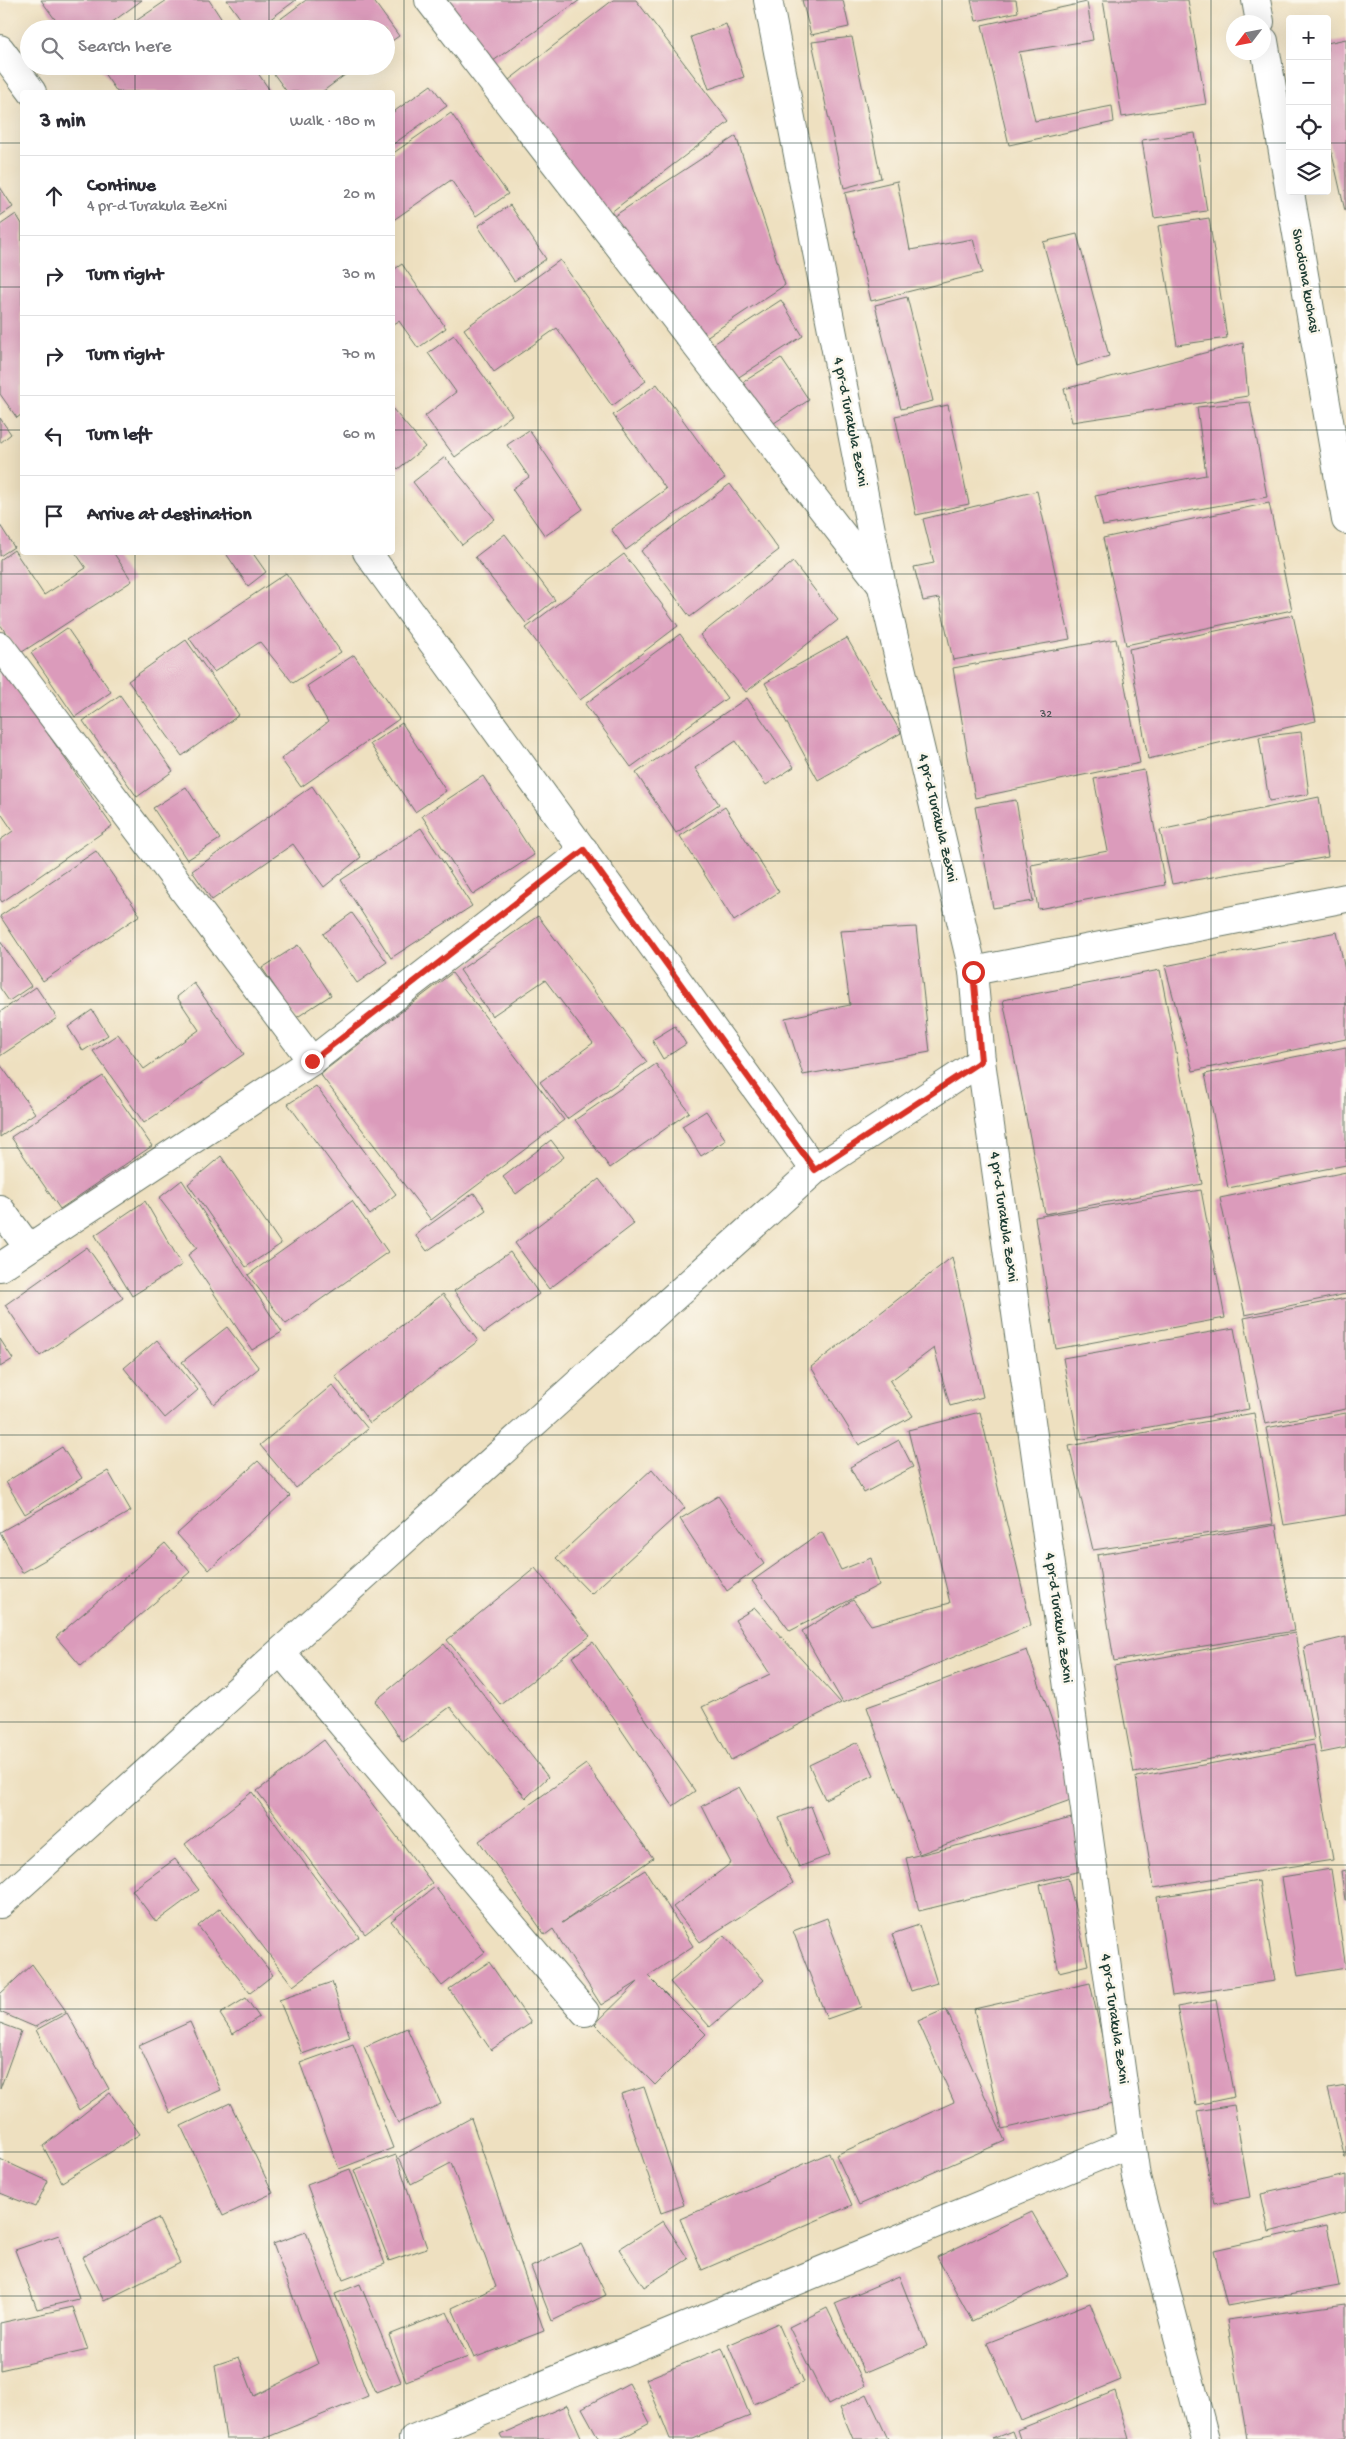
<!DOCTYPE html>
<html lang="en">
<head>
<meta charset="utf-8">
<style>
	body { margin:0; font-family:"Gochi Hand",sans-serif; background:#f7f7f7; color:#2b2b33 }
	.controls { position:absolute; right:15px; top:15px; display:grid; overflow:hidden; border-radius:5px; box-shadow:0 5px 20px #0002 }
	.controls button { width:45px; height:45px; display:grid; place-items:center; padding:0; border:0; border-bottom:1px solid #e1e1e2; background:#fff; color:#2b2b33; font:25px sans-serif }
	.compass { position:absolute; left:1226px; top:15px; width:45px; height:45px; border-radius:50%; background:#fff; box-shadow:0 5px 20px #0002; rotate:238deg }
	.stop { position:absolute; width:15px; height:15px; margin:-11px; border:4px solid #d93025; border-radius:50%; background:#fff }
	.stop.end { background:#d93025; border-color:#fff; box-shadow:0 1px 5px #0008 }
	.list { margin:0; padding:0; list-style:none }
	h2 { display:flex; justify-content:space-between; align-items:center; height:65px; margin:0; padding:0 20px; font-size:21px }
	h2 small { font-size:16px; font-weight:400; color:#7c7c81 }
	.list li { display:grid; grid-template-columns:32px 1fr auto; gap:15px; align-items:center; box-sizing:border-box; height:80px; padding:0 20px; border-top:1px solid #e1e1e2 }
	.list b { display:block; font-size:19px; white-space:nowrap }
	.list p { margin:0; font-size:16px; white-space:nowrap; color:#7c7c81 }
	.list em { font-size:16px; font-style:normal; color:#7c7c81 }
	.icon { flex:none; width:28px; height:28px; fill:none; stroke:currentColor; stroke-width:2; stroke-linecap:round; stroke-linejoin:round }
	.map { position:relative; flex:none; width:1346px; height:2439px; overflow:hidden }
	.search { position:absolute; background:#fff; box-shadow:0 5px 20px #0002; left:20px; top:20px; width:375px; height:55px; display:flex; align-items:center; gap:12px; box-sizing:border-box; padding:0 18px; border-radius:28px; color:#7c7c81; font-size:19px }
	.panel { position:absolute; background:#fff; box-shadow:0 5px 20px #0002; left:20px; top:90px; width:375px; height:465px; border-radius:5px }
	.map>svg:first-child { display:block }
</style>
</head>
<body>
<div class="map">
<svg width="1346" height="2439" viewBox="0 0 1346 2439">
	<rect width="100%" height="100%" fill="#fbf7ec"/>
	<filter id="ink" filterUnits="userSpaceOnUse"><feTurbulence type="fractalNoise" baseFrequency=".02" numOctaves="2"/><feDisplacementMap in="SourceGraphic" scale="10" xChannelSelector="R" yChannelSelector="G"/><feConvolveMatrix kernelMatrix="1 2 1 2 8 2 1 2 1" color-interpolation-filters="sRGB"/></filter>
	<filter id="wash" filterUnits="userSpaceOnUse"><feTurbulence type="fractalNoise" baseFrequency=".0096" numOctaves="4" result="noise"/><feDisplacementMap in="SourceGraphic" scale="20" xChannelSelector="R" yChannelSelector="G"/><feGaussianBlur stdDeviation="1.12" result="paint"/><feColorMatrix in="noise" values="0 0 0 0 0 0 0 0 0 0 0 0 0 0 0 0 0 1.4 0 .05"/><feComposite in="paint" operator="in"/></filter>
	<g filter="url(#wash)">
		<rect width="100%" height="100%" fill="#eee0c0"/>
		<g id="blocks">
			<g fill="#db9bbb">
				<path d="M41,0H142L103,29H62Z"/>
				<path d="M167,0H209L228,29H124Z"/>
				<path d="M227,0H296L257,29H248Z"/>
				<path d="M306,0H373L399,36L386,45V29H267Z"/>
				<path d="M440,0H580L486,66Z"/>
				<path d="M613,0H636L729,122L606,216L505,83Z"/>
				<path d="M802,0H843L849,27L811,35Z"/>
				<path d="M971,0H1016L1018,12L976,21Z"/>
				<path d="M1103,0H1188L1206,104L1122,117Z"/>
				<path d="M1087,2L1093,40L1019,52L1035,121L1112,106L1114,122L1009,145L982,25Z"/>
				<path d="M726,24L744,77L709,89L691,37Z"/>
				<path d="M852,37L881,178L844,188L812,42Z"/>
				<path d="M1346,39V211H1345L1327,132V43Z"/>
				<path d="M99,66H253L271,92H117Z"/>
				<path d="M268,66H357L322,92H287Z"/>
				<path d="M431,85L447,106L392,145V113Z"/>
				<path d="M451,113L508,194L476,216L451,180L392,221V154Z"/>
				<path d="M1195,133L1207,211L1154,218L1142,140Z"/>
				<path d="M736,136L785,285L697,343L611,218Z"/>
				<path d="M897,181L910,250L973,239L982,273L871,301L845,193Z"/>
				<path d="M0,187L13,207L0,216Z"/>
				<path d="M510,205L546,259L514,281L478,226Z"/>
				<path d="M16,214L22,224V414L17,418L0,394V225Z"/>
				<path d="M1209,218L1227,338L1177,345L1158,226Z"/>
				<path d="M1077,234L1109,356L1077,366L1043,242Z"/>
				<path d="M560,260L646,381L612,406L557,328L494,372L464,329Z"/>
				<path d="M402,264L446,328L418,348L399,321L392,325V271Z"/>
				<path d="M907,297L933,401L901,409L875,305Z"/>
				<path d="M781,300L803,336L731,382L709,347Z"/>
				<path d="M454,335L512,415L455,457L425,416L456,392L428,353Z"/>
				<path d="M1243,343L1248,396L1072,422L1064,389Z"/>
				<path d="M781,358L809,400L765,429L737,386Z"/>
				<path d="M657,384L725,478L626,550L611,529L666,489L613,415Z"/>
				<path d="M1250,402L1267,497L1103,526L1095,496L1206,475L1197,407Z"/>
				<path d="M948,405L969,504L916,515L895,416Z"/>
				<path d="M392,408L425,447L398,469L392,462Z"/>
				<path d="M0,418L11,434L0,443Z"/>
				<path d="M529,430L583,509L545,536L512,489L529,477L507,445Z"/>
				<path d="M445,457L495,519L462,545L413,482Z"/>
				<path d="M730,484L779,550L690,617L641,551Z"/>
				<path d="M1037,491L1070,639L953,660L939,598L923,601L914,567L934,563L923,519Z"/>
				<path d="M1269,503L1292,610L1126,645L1103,538Z"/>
				<path d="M0,525L14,547L0,556Z"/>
				<path d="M505,534L555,600L526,623L475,557Z"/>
				<path d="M14,550L44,595L86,568L75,552H113L132,581L19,654L0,624V560Z"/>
				<path d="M225,552H252L266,572L248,586Z"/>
				<path d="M624,554L678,626L580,700L526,628Z"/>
				<path d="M793,562L838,620L746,692L700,635Z"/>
				<path d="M286,573L341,652L293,683L260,642L214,672L189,638Z"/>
				<path d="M1293,615L1316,721L1148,759L1129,649Z"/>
				<path d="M67,628L111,692L75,717L31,653Z"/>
				<path d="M680,634L727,698L631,767L585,704Z"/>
				<path d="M847,638L901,733L818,780L765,683Z"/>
				<path d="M1116,639L1140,763L975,798L953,668Z"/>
				<path d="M186,640L239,715L182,756L128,681Z"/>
				<path d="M354,655L399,719L301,787L281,759L328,722L307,686Z"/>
				<path d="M0,665L112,826L2,902L0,899V840L13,831L0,812Z"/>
				<path d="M120,695L173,771L137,797L83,721Z"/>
				<path d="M747,698L794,767L766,785L736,741L695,768L719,804L676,833L636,773Z"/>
				<path d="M402,723L446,791L415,812L370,744Z"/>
				<path d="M1301,732L1309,794L1269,801L1259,737Z"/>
				<path d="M1144,770L1165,885L1038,909L1031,865L1108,851L1094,779Z"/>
				<path d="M483,776L534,855L473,895L422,816Z"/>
				<path d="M312,786L361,857L324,887L293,844L212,900L192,871Z"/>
				<path d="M186,787L220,839L187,860L153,808Z"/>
				<path d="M1319,797L1328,857L1172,884L1160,830Z"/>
				<path d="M1016,800L1033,901L993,908L975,807Z"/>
				<path d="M725,807L779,892L734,921L680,836Z"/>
				<path d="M421,828L472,906L391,958L341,880Z"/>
				<path d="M96,851L140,915L43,981L0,916Z"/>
				<path d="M352,913L387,962L357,983L323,934Z"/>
				<path d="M538,916L647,1062L567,1119L540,1082L593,1043L545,980L492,1016L460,970Z"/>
				<path d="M916,927L930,1052L803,1075L785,1018L850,1005L840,931Z"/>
				<path d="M1337,932L1346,975V1039L1193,1071L1165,966Z"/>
				<path d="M0,941L31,986L9,1001L0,988Z"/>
				<path d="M298,945L331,995L296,1018L262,968Z"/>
				<path d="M1160,970L1202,1184L1045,1214L1003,1000Z"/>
				<path d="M452,973L564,1120L431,1220L320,1074Z"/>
				<path d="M194,983L244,1054L144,1123L93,1051L118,1034L144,1069L199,1030L177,997Z"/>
				<path d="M36,987L57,1018L0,1056V1012Z"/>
				<path d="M92,1010L108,1035L83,1051L68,1027Z"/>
				<path d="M675,1026L686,1044L663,1059L652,1040Z"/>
				<path d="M1346,1047V1165L1228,1188L1205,1074Z"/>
				<path d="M0,1064L35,1113L0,1137Z"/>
				<path d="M656,1064L689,1112L610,1168L575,1120Z"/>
				<path d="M103,1076L152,1146L60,1209L11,1137Z"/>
				<path d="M316,1086L396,1194L370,1215L288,1104Z"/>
				<path d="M706,1111L726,1140L701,1156L682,1126Z"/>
				<path d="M551,1140L564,1157L516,1194L503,1177Z"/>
				<path d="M221,1156L281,1244L246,1267L188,1184Z"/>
				<path d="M1346,1172V1294L1245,1315L1220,1198Z"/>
				<path d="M599,1179L634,1224L549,1289L515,1243Z"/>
				<path d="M182,1180L282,1332L252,1350L188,1255L197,1248L159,1198Z"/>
				<path d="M1201,1190L1225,1318L1056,1349L1035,1217Z"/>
				<path d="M474,1193L486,1210L427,1251L415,1235Z"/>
				<path d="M145,1201L182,1265L132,1296L95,1235Z"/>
				<path d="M352,1201L388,1252L286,1324L248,1275Z"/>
				<path d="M87,1247L123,1298L40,1356L5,1305Z"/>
				<path d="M510,1252L539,1294L484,1333L454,1291Z"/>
				<path d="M952,1257L983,1397L950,1406L934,1348L890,1381L913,1416L859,1445L811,1367Z"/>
				<path d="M443,1294L478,1341L370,1423L335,1376Z"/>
				<path d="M1346,1298V1409L1265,1424L1244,1318Z"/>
				<path d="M227,1327L259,1368L214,1404L182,1362Z"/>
				<path d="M1234,1328L1249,1409L1078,1440L1063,1358Z"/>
				<path d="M0,1339L13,1359L0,1367Z"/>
				<path d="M157,1340L198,1390L165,1418L124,1368Z"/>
				<path d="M332,1385L368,1429L296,1488L260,1445Z"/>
				<path d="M980,1412L1031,1625L843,1703L802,1631L853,1600L871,1625L950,1603L908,1430Z"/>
				<path d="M1254,1413L1273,1524L1093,1550L1069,1446Z"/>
				<path d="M1346,1413V1515L1284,1525L1266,1428Z"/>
				<path d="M899,1440L913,1467L864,1493L850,1467Z"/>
				<path d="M62,1447L82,1478L25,1514L6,1482Z"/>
				<path d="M258,1461L290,1496L209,1570L177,1534Z"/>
				<path d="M652,1469L685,1508L591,1594L556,1558Z"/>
				<path d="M108,1471L131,1511L22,1573L0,1532Z"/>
				<path d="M718,1496L764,1564L727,1591L680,1519Z"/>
				<path d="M1276,1525L1294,1631L1114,1661L1097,1555Z"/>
				<path d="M822,1532L841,1570L871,1558L879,1585L790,1631L752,1581Z"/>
				<path d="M165,1543L190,1572L81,1666L56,1637Z"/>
				<path d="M535,1568L590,1636L501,1705L447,1640Z"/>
				<path d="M755,1608L841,1703L731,1760L702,1707L770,1674L735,1620Z"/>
				<path d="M1295,1633L1314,1740L1134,1773L1114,1666Z"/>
				<path d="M1346,1637V1748L1321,1753L1304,1647Z"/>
				<path d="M593,1642L695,1791L673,1806L572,1657Z"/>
				<path d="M444,1644L548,1777L526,1798L450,1707L403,1742L375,1701Z"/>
				<path d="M1027,1650L1079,1797L919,1854L867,1707Z"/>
				<path d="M324,1740L432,1883L365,1934L257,1791Z"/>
				<path d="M858,1742L874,1775L825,1799L809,1765Z"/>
				<path d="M1314,1745L1333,1860L1154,1888L1136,1777Z"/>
				<path d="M586,1764L653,1858L562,1923L645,1870L693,1946L648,1976L706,2034L655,2085L595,2024L638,1982L601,2005L553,1929L545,1935L479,1841Z"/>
				<path d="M739,1787L793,1883L700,1942L673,1907L731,1863L702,1806Z"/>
				<path d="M252,1792L359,1937L293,1986L185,1844Z"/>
				<path d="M811,1806L830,1855L799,1867L779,1818Z"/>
				<path d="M1076,1817L1089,1869L919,1911L906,1858Z"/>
				<path d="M175,1859L199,1890L156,1922L132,1890Z"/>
				<path d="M1331,1869L1346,1968L1298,1976L1282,1877Z"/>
				<path d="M1346,1870V1900H1345L1341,1871Z"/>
				<path d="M1068,1878L1088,1965L1059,1972L1040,1885Z"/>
				<path d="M1259,1881L1275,1981L1172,1996L1157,1897Z"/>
				<path d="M435,1887L485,1952L442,1986L391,1921Z"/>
				<path d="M220,1908L273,1975L250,1993L198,1926Z"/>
				<path d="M827,1918L861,2007L827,2019L793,1931Z"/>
				<path d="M919,1925L937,1983L911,1991L892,1934Z"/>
				<path d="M724,1935L764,1980L710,2027L670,1982Z"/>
				<path d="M489,1962L531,2023L491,2050L449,1989Z"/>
				<path d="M32,1964L66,2011L35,2027L0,2012V1994Z"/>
				<path d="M332,1982L350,2037L302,2054L279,2000Z"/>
				<path d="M1090,1983L1117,2103L1002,2129L974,2009Z"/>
				<path d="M246,1998L259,2017L233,2034L220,2014Z"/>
				<path d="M1216,2000L1234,2097L1196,2105L1177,2007Z"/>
				<path d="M946,2009L1005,2141L859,2205L836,2155L954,2102L918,2021Z"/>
				<path d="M67,2013L109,2089L79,2110L36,2030Z"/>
				<path d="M190,2022L221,2090L170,2113L139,2045Z"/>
				<path d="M0,2023L21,2031L0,2089Z"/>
				<path d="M407,2028L441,2104L398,2123L364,2047Z"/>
				<path d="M353,2044L393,2148L339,2169L300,2063Z"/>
				<path d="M1346,2086V2158H1345L1328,2089Z"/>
				<path d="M644,2087L684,2205L661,2213L621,2094Z"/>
				<path d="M110,2093L140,2134L62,2182L43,2146Z"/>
				<path d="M230,2103L273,2193L223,2216L181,2126Z"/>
				<path d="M1234,2105L1250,2197L1214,2204L1197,2111Z"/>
				<path d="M471,2118L544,2331L474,2358L452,2308L496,2287L451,2163L411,2184L399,2157Z"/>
				<path d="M829,2153L852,2205L702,2270L680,2219Z"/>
				<path d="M396,2155L427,2248L389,2261L354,2170Z"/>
				<path d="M0,2159L48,2181L35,2207L0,2193Z"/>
				<path d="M350,2169L385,2264L343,2280L307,2185Z"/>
				<path d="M1346,2175V2212L1269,2232L1261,2194Z"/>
				<path d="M1032,2212L1068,2275L972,2321L937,2257Z"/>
				<path d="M158,2218L180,2263L104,2301L82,2257Z"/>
				<path d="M663,2221L688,2259L644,2287L619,2249Z"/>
				<path d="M1327,2225L1339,2286L1227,2306L1214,2250Z"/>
				<path d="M306,2232L368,2396L263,2439H226L215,2365L239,2357L254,2396L318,2364L273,2244Z"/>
				<path d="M59,2235L79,2299L37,2309L15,2250Z"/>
				<path d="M581,2244L606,2295L552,2321L531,2267Z"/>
				<path d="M899,2276L927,2346L864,2373L835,2303Z"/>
				<path d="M360,2284L401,2382L376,2392L335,2294Z"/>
				<path d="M1090,2303L1121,2380L1021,2421L987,2343Z"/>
				<path d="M1346,2304V2437L1334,2439H1247L1227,2320Z"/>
				<path d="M73,2307L88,2350L0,2370V2323Z"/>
				<path d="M827,2308L865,2386L828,2405L789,2327Z"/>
				<path d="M447,2312L468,2357L406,2381L389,2335Z"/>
				<path d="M778,2323L804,2382L754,2404L728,2345Z"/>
				<path d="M722,2348L750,2416L693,2439H670L646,2379Z"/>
				<path d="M629,2383L650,2423L620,2439H599L582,2408Z"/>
				<path d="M1115,2391L1129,2439H1020L1017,2430Z"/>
				<path d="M867,2394L888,2439H853L840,2408Z"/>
				<path d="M567,2405L582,2439H502L500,2435Z"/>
				<path d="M1012,2431L1015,2439H992Z"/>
			</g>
		</g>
	</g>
	<g filter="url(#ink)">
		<use href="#blocks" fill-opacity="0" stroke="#677665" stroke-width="1"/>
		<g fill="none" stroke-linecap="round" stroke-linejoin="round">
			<g stroke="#677665" stroke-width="30">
				<g id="minor">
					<path d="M429,0L879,582"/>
					<path d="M768,0L882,587L973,971L981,1061L1136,2177L1205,2439"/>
					<path d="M1256,0L1260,22"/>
					<path d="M1264,41L1346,520"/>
					<path d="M0,49L32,92"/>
					<path d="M367,552L815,1170"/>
					<path d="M0,646L312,1061"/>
					<path d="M973,971L1346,898"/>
					<path d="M0,1209L28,1247"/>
					<path d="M0,1267L312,1061L584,850"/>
					<path d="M281,1652L585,2012"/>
					<path d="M0,1904L815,1170L981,1061"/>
					<path d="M413,2439L1131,2143"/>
				</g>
			</g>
			<use href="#minor" stroke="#fff" stroke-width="28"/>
		</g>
	</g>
	<g fill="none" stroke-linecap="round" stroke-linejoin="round" filter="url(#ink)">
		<path stroke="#d93025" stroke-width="6" d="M312,1061L584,850L815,1170L981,1061L973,972"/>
	</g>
	<path fill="none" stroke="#1f3d34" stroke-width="1" stroke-opacity="0.55" d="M135,0V29M269,0V29M404,0V2439M538,0V2439M673,0V2439M808,0V2439M942,0V2439M1077,0V2439M1211,0V2439M135,66V92M269,66V92M0,143H22M392,143H1290M1327,143H1346M0,287H22M392,287H1346M0,430H22M392,430H1346M135,552V2439M269,552V2439M0,574H1346M0,717H1346M0,861H1346M0,1004H1346M0,1148H1346M0,1291H1346M0,1435H1346M0,1578H1346M0,1722H1346M0,1865H1346M0,2009H1346M0,2152H1346M0,2296H1346"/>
	<g text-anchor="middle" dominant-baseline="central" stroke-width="5" stroke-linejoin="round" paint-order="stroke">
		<g font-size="12" fill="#4e5456">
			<text x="1046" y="715">32</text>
		</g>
		<g font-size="15" fill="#1f3d34" stroke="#fbf7ec">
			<text transform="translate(1305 281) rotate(80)">Shodiona kuchasi</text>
			<text transform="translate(850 422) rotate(79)">4 pr-d Turakula Zexni</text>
			<text transform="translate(937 818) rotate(77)">4 pr-d Turakula Zexni</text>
			<text transform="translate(1003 1217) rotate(82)">4 pr-d Turakula Zexni</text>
			<text transform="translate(1058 1618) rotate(82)">4 pr-d Turakula Zexni</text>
			<text transform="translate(1114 2019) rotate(82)">4 pr-d Turakula Zexni</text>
		</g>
	</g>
</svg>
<div class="controls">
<button>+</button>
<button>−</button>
<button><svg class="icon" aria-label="locate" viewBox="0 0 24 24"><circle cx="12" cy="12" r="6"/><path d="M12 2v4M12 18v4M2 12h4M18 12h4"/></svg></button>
<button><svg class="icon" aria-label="layers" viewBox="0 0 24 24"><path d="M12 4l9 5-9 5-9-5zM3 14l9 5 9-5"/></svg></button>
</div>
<svg class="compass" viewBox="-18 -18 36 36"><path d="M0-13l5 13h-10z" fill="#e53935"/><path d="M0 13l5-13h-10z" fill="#7c7c81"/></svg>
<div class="stop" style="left:973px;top:972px"></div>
<div class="stop end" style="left:312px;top:1061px"></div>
<div class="search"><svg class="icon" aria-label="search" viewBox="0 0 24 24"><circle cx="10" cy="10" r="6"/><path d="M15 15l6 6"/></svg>Search here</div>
<section class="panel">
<h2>3 min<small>Walk · 180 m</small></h2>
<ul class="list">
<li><svg class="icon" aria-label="ahead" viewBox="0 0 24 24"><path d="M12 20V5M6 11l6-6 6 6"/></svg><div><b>Continue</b><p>4 pr-d Turakula Zexni</p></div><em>20 m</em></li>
<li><svg class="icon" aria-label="right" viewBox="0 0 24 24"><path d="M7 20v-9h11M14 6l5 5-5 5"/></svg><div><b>Turn right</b></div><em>30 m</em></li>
<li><svg class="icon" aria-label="right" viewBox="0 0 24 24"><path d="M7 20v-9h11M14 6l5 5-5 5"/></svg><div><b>Turn right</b></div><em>70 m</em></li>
<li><svg class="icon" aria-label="left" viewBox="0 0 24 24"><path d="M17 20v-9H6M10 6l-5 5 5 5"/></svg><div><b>Turn left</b></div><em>60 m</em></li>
<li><svg class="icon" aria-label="arrive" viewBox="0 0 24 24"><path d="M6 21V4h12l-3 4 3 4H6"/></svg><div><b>Arrive at destination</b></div></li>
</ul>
</section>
</div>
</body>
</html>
